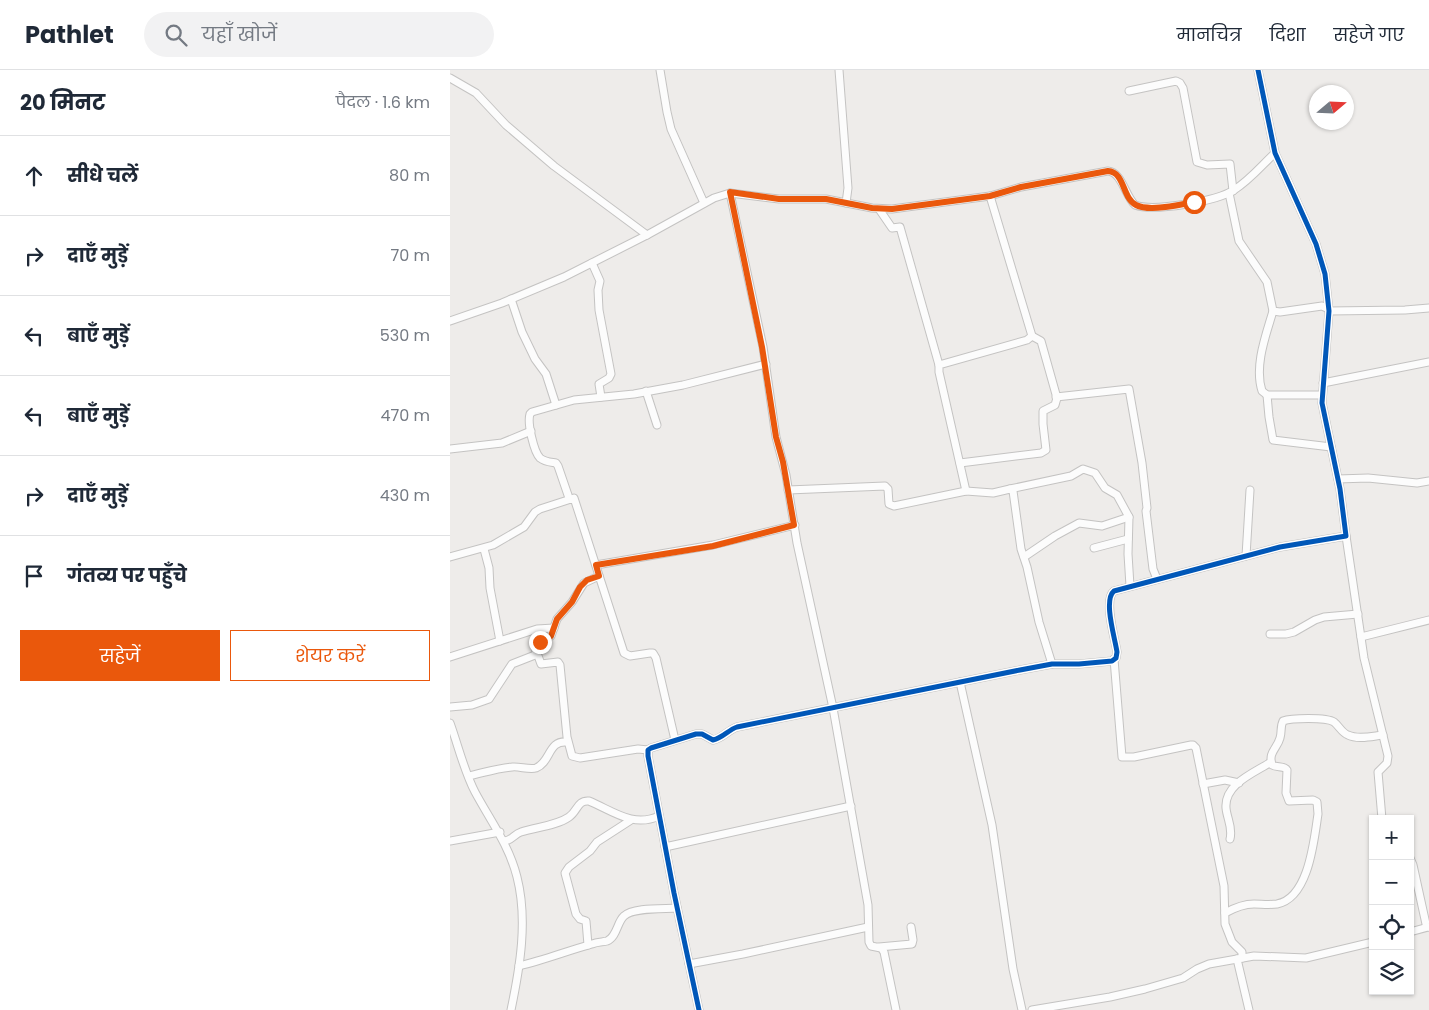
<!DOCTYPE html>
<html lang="hi">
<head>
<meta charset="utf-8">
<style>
	body { margin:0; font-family:Poppins,"Noto Sans Devanagari",sans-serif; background:#f2f2f3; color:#1f2937 }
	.controls { position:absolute; right:15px; bottom:15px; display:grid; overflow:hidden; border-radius:0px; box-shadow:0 1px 4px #0004 }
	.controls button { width:45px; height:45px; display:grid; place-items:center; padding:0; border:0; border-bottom:1px solid #e0e1e3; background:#fff; color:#1f2937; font:25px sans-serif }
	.compass { position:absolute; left:859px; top:15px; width:45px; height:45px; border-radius:50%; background:#fff; box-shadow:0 1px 4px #0004; rotate:71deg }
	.stop { position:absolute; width:15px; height:15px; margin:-11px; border:4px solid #ea580c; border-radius:50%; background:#fff }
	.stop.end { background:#ea580c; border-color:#fff; box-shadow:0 1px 5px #0008 }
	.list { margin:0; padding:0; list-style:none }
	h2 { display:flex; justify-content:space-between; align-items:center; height:65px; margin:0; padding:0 20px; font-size:21px }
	h2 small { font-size:16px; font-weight:400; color:#747a83 }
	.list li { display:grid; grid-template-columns:32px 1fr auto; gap:15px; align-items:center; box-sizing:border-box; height:80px; padding:0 20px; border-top:1px solid #e0e1e3 }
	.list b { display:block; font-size:19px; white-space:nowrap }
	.list em { font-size:16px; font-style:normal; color:#747a83 }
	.actions { display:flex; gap:10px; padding:15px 20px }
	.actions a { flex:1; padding:11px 0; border:1px solid #ea580c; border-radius:0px; text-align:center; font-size:18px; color:#ea580c }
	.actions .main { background:#ea580c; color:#fff }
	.icon { flex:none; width:28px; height:28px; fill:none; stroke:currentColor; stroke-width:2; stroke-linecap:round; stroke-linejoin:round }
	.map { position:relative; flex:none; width:979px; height:940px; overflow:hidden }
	header { display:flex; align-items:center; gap:30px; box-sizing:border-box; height:70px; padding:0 25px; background:#fff; border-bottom:1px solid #e0e1e3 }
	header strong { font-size:24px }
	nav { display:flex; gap:28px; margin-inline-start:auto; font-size:18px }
	.search { width:350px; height:45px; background:#f2f2f3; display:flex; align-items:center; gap:12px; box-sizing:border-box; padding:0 18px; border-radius:28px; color:#747a83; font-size:19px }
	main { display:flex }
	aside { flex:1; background:#fff }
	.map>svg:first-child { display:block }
</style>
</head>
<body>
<header>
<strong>Pathlet</strong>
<div class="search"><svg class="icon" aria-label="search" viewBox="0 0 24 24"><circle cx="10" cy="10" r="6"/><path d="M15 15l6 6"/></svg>यहाँ खोजें</div>
<nav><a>मानचित्र</a><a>दिशा</a><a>सहेजे गए</a></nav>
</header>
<main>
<aside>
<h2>20 मिनट<small>पैदल · 1.6 km</small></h2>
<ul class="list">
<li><svg class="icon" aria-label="ahead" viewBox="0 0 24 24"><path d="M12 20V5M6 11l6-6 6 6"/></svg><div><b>सीधे चलें</b></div><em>80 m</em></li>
<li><svg class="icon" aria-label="right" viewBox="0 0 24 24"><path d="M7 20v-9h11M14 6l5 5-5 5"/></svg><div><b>दाएँ मुड़ें</b></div><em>70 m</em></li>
<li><svg class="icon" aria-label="left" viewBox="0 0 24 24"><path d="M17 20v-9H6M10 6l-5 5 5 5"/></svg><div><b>बाएँ मुड़ें</b></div><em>530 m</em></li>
<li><svg class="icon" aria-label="left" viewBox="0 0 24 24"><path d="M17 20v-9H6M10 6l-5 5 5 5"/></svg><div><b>बाएँ मुड़ें</b></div><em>470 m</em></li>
<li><svg class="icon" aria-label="right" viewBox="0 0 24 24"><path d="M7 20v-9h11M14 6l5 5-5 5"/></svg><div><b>दाएँ मुड़ें</b></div><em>430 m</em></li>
<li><svg class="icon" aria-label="arrive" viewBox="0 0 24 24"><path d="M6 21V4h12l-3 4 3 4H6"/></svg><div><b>गंतव्य पर पहुँचे</b></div></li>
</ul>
<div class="actions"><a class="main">सहेजें</a><a>शेयर करें</a></div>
</aside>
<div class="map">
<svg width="979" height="940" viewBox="0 0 979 940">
	<rect width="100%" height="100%" fill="#eeecea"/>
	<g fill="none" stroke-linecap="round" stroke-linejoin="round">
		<g stroke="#c4c3c2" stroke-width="9">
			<g id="minor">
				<path d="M210,0L217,42L221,59L254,133"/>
				<path d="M389,0L398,118L396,133"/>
				<path d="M0,8L26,23L56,55L104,96L197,165"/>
				<path d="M679,21L726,11L730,13L733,18L747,92L757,95L780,94L783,121"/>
				<path d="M280,123L313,277L326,367L336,405L347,473L383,638L418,835L419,872L421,876L431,878L434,882L446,940"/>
				<path d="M779,123L789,171L817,212L823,241L830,242L872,236L879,239"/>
				<path d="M429,139L442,158L450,157L489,295"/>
				<path d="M142,193L150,211L148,220L149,240L161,304L159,308L149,314L151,327"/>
				<path d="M61,229L72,262L85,289L96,304L106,335"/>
				<path d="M823,241C816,265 804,296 812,321L817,325H871"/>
				<path d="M879,241L955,240L979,238"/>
				<path d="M0,251L52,233L114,207L197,165L264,128L280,123L329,129H376L422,138L442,139L540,126L571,117L658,101C672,102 675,126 685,135C704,142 767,131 784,120C800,110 812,95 825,83"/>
				<path d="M873,313L979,292"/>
				<path d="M196,321L207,355"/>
				<path d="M817,325L819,347L823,370L881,377"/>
				<path d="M606,327L679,319L692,393L697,438L696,441L703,499L707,509"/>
				<path d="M0,379L52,373L81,361"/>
				<path d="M510,393L591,383L596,380L593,354V341L605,335L607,328L591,271L582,266"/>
				<path d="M888,409L918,408L967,413L979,411"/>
				<path d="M560,419L621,406L633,399L645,403L655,418L667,425L679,447L678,484L680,516"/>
				<path d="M338,420L435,416L438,419L439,434L444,436L516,421L489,302V295L577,270L582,266L540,126"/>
				<path d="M516,421L543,423L560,419L563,421L571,479L577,497L589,552L602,594"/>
				<path d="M119,428L108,396L106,393C100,392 95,392 90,388C84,382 77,353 80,344L82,342L124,330L184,324L233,315L316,294"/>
				<path d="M896,466L914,588L938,686L937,693L928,702L932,749"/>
				<path d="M644,478L678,469"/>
				<path d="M34,479L39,498L40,518L50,571"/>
				<path d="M796,486L800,420"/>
				<path d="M0,487L43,475L74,457L85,442L90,439L124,428L174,583L180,586L200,583H203L206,588L225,670"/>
				<path d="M574,487L605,466L629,453L652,456L679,447"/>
				<path d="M146,495L263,475L345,455"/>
				<path d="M820,564H836L844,562L865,550L874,547L908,544"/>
				<path d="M911,567L979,550"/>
				<path d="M87,583L91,594L108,592L110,595L117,667L122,686L130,688L188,679L198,680"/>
				<path d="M0,587L87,559L104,558"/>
				<path d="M664,589L672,687H684L741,675H743L746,678L774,816L775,854L782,872L792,882V888"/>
				<path d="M510,612L542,755L563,899L572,940"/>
				<path d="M0,637L22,635L39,629L62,594L85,585L88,574L101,566L107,549L122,532L134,513L149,506"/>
				<path d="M0,653C8,675 14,701 25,722C40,750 59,775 67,807C78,850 70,897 61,940"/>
				<path d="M19,706C33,703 47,698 62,697C69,696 79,700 86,698C101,692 98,670 117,672"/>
				<path d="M753,714L775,710L789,713"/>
				<path d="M780,769C783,757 777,749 776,738C774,714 804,703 821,692"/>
				<path d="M0,771L50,762"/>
				<path d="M54,771C62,771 64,764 71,762C86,757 106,756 119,747C128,741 127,730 139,731C163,741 183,758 209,746"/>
				<path d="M215,777L401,736"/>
				<path d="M960,788L963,795L976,854L979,857"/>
				<path d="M775,843C784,838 793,834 804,834C811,834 819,835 827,834C859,828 864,770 868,744L867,732L863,730L839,731L836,723L837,700C834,695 827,698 822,695C818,682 827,679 830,668C832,662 830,657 833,651C841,648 876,647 884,652C889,656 892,663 898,665C908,670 923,666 933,665"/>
				<path d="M960,862L978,857"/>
				<path d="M138,875L136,851L130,849L126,844L115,803L119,797L140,781L147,772L181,750"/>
				<path d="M429,877L462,874L463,870L461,857"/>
				<path d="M787,889L799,940"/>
				<path d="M239,894L293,884L418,857"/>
				<path d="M69,896C94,890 117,881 142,874C147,872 153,872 157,871C167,867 167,852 174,846C183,837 214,839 227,838"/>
				<path d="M249,940L224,823L198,686V680L201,678L246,664H252L263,670C273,668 278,660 287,657L570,600L602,594H629L662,591L666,588L667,582C665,568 653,530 664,521L830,477L896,466L890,419L872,333L879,241L875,204L866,174L825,83L808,0"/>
				<path d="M582,940L660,927L695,919L733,908L747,899L759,894L804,886L856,888L923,872"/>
			</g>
		</g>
		<use href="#minor" stroke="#fcfcfc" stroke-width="7"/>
		<g stroke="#fff" stroke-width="8">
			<path id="cycleway" d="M249,940L224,823L198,686V680L201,678L246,664H252L263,670C273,668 278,660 287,657L570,600L602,594H629L662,591L666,588L667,582C665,568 653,530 664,521L830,477L896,466L890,419L872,333L879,241L875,204L866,174L825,83L808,0"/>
		</g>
		<use href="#cycleway" stroke="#0057b8" stroke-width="5"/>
	</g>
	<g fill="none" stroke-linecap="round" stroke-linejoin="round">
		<path stroke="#ea580c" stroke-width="6" d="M90,572L101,566L107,549L122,532L130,517L137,510L149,506L146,495L263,476L344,455L333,392L326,367L312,277L280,122L329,129H376L422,138L442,139L540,126L571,117L658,101C675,102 672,128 686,135C699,142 730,135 744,132"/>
	</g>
</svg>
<div class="controls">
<button>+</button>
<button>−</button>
<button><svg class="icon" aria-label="locate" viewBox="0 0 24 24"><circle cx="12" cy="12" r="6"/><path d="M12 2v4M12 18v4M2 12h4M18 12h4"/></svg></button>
<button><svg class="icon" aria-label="layers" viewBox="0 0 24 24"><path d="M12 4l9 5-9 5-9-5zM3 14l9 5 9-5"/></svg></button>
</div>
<svg class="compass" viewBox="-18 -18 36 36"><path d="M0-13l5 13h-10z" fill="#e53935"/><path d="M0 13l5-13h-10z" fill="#747a83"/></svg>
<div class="stop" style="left:744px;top:132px"></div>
<div class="stop end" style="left:90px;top:572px"></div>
</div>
</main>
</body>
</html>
